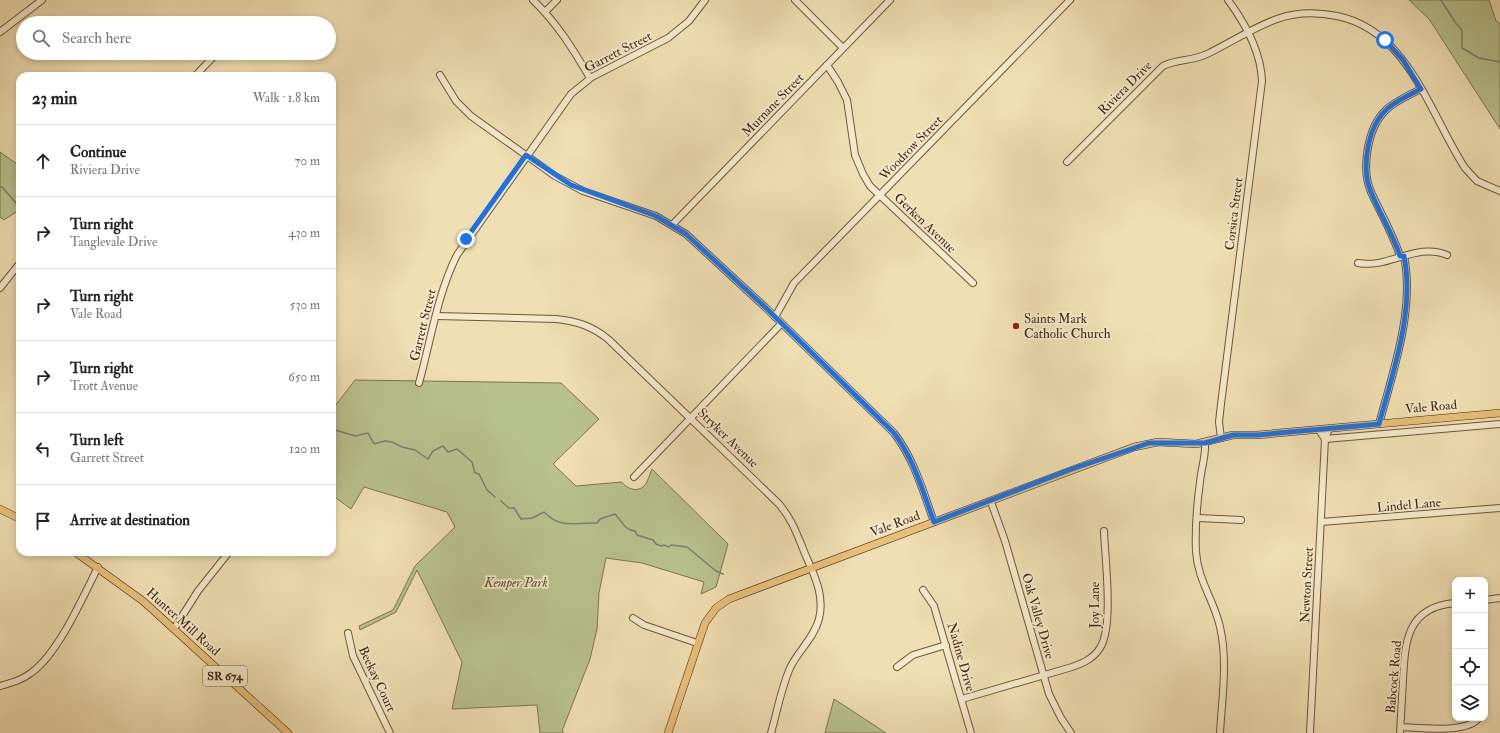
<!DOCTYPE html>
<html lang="en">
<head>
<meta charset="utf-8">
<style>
	body { margin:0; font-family:"IM FELL Double Pica",serif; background:#f2f2f2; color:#202124 }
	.controls { position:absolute; right:12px; bottom:12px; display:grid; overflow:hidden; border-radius:8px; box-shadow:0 2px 6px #0003 }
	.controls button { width:36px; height:36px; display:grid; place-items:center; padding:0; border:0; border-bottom:1px solid #e0e0e0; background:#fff; color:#202124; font:20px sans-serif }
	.stop { position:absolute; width:12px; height:12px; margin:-9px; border:3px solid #1a73e8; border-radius:50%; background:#fff }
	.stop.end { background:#1a73e8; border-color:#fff; box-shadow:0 1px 4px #0008 }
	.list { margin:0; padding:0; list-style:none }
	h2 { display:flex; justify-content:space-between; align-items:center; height:52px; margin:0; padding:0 16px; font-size:17px }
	h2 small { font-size:13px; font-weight:400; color:#757577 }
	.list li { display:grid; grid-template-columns:26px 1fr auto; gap:12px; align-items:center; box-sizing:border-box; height:72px; padding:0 16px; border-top:1px solid #e0e0e0 }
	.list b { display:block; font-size:15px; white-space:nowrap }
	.list p { margin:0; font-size:13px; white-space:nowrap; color:#757577 }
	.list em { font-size:13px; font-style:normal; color:#757577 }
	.icon { flex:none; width:22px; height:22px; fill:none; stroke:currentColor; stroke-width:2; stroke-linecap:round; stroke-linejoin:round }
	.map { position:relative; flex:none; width:1500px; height:733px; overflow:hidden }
	.search { position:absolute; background:#fff; box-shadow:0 2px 6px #0003; left:16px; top:16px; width:320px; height:44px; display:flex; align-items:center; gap:10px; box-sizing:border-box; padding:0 14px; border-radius:22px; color:#757577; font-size:15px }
	.panel { position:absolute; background:#fff; box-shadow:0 2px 6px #0003; left:16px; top:72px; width:320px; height:484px; border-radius:12px }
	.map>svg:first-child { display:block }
</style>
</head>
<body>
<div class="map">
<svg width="1500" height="733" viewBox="0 0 1500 733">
	<rect width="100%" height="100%" fill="#f0dfb2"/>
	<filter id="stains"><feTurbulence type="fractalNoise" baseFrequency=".005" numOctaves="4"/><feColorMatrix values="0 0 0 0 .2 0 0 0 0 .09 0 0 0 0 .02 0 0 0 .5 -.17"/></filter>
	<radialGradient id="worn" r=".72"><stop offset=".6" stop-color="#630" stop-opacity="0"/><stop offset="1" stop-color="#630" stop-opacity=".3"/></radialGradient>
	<g fill="#b8c28d" stroke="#7e744f">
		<path d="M1409,0H1489L1496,21L1500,24V129L1429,19Z"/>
		<path d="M0,152L20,166V215L16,212L4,220L0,217Z"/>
		<path d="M355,380L561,383L599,419L553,464L576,486L622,482C629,491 641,493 647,482C649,478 650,473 652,469L728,544L716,587L701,594L704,582L642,563L606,558L599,593L597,629L590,659L562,731L564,733H540L537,705L452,709L462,662L417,570L396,612L360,630L359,626L393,610L415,566L455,527L447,512L364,487L351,509L332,495V410Z"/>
		<path d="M834,699L886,733H825Z"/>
	</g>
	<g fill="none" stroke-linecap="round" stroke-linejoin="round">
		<g stroke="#798073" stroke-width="1.5">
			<path d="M1441,0L1455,22L1462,30V48L1479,58L1500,62"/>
			<path d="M0,187H2L16,203L20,204"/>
			<path d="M332,429L355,436L368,433L374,444L385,441L392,442L402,447L415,450L428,459L433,451L443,446L448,452L457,449L472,462L475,473L479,474L487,490L495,497"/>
			<path d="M501,501L509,508H514L521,519L532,518L544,512C562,530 575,522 597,523L600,519L615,514C622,521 624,530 635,531L637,535L653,540L656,544L661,546L664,545L669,547L671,545L687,547L716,571L723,574"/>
		</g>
		<g stroke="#705539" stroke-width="8">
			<g id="minor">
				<path d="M533,0C557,23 573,49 590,78"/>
				<path d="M795,0L843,48"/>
				<path d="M545,12L557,0"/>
				<path d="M0,32L42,0"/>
				<path d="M827,65L838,82L847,100L855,155L863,174L870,186L973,283"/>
				<path d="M440,75L456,101L471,116L555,176L583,191L656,216L686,234L765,307L894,433C914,459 923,491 934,522"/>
				<path d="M195,76L217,53"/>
				<path d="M1067,162L1163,66C1177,59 1193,61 1207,54C1230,43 1252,28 1277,19C1296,12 1317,12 1337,16C1408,30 1430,114 1465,168L1477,181L1500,191"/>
				<path d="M672,225L890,0"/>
				<path d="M1400,256C1393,234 1381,214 1371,192C1361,169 1367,127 1387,109C1396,101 1409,95 1421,89"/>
				<path d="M1358,263C1388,269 1417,242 1447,255"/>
				<path d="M0,288L20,263"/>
				<path d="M436,316L556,319C576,321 592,326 608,339L779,504C795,523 799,541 809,563C817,581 824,599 819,619C814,638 798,651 790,668C781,689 777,712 771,733"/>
				<path d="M775,317L794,283L1070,0"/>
				<path d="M419,383C431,340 437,295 457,255L571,94L592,77L668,38L689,21L705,0"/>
				<path d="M1379,424C1393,372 1415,309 1404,256"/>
				<path d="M1319,430L1325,439L1329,429"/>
				<path d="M1221,438L1219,422L1221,404L1262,81C1261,52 1245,23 1228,0"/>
				<path d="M1205,443C1206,456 1201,469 1200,482C1197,504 1195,530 1196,552C1198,581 1214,600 1220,627C1228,661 1222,698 1220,733"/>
				<path d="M634,477L781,324"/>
				<path d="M991,502L1005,541L1049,694L1061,718L1071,733"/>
				<path d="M1198,518L1241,520"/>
				<path d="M1321,522L1500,508"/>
				<path d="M923,590L934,606L971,733"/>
				<path d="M1485,600L1500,598"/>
				<path d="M633,618L644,625L697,643"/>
				<path d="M174,629L198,591L229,552"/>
				<path d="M348,633L353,656L390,733"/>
				<path d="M897,667L913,655L946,645"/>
				<path d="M0,686C11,683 22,680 31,673C58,654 83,597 98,567"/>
				<path d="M962,699L1072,667C1083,663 1093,659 1100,648C1114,626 1105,560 1104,531"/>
				<path d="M1401,727C1421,728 1463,733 1477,720"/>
				<path d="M1310,733L1325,439L1500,424"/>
				<path d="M1400,733C1401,715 1402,698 1403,680C1405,641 1407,607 1455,603"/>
			</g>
		</g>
		<g stroke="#452711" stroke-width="8">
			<g id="major">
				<path d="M0,509L20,519"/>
				<path d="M75,552L143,601L288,733"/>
				<path d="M668,733L705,623L716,608L729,599L1134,447L1158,442L1196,444L1233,435H1257L1500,413"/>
			</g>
		</g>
		<use href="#minor" stroke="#f5eacd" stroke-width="6"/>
		<use href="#major" stroke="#e8c079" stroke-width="7"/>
	</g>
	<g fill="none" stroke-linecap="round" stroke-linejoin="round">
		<path stroke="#1a73e8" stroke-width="5" d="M466,239L526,155L571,185L656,216L686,234L765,307L894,433C914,459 923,492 934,522L1072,469L1149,443H1205L1233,435H1257L1379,424C1393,372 1415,310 1404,256H1400C1393,234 1380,214 1371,192C1361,169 1367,127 1387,109C1396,101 1409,95 1421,89L1403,60L1385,40"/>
	</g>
	<circle fill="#8f2418" stroke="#f5eacd" stroke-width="1.5" cx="1016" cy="326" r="4"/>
	<g text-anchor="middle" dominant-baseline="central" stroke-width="3.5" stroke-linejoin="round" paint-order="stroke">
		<rect fill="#f5eacd" stroke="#7a6249" stroke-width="1" x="203" y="666" width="44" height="20" rx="3"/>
		<g font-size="12" font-weight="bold" fill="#452711">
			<text x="225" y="676">SR 674</text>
		</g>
		<g font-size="13" fill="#452711" stroke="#f5eacd">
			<text transform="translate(618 52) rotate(-27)">Garrett Street</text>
			<text transform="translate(1125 88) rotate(-45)">Riviera Drive</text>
			<text transform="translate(773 105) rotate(-46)">Murnane Street</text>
			<text transform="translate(911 148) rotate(-46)">Woodrow Street</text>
			<text transform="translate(1234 214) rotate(-83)">Corsica Street</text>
			<text transform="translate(925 223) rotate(44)">Gerken Avenue</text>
			<text transform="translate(423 325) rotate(-76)">Garrett Street</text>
			<text transform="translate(1431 407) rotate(-5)">Vale Road</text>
			<text transform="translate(728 438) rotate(44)">Stryker Avenue</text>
			<text transform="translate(1409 505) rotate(-5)">Lindel Lane</text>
			<text transform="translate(895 524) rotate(-20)">Vale Road</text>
			<text transform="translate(1307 585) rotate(-87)">Newton Street</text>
			<text transform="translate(1095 605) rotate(-90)">Joy Lane</text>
			<text transform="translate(1038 616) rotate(74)">Oak Valley Drive</text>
			<text transform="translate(183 622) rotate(42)">Hunter Mill Road</text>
			<text transform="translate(961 657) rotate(74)">Nadine Drive</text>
			<text transform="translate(1394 677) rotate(-85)">Babcock Road</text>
			<text transform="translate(377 679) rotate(65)">Beekay Court</text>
		</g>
		<g font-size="13" fill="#452711" stroke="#f5eacd" text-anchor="start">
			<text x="1024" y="319">Saints Mark<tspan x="1024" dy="15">Catholic Church</tspan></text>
		</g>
		<g font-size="13" font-style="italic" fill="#624e30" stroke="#f5eacd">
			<text x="516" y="583">Kemper Park</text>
		</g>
	</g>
	<rect width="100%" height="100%" filter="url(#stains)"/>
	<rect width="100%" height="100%" fill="url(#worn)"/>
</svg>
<div class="controls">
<button>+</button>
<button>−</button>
<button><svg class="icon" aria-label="locate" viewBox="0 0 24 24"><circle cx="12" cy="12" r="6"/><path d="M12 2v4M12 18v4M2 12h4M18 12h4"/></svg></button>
<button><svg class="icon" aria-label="layers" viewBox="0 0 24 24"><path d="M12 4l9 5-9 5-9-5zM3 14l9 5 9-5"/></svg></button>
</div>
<div class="stop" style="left:1385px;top:40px"></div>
<div class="stop end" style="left:466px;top:239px"></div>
<div class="search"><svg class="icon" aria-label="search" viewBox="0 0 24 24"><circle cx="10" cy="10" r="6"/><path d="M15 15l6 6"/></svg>Search here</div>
<section class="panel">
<h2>23 min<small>Walk · 1.8 km</small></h2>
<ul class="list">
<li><svg class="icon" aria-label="ahead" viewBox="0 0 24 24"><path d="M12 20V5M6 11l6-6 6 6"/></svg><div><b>Continue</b><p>Riviera Drive</p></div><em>70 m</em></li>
<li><svg class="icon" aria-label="right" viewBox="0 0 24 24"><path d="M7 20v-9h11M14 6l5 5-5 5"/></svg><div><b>Turn right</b><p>Tanglevale Drive</p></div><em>430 m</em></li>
<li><svg class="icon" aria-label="right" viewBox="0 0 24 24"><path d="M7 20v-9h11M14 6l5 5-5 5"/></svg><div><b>Turn right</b><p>Vale Road</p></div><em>530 m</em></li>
<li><svg class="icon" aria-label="right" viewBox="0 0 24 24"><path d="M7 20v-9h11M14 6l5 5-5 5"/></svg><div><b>Turn right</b><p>Trott Avenue</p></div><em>650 m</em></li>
<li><svg class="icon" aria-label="left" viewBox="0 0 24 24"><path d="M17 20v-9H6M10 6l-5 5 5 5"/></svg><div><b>Turn left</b><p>Garrett Street</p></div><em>120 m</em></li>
<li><svg class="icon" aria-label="arrive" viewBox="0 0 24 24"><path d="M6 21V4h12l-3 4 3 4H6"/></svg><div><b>Arrive at destination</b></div></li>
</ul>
</section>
</div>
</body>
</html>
